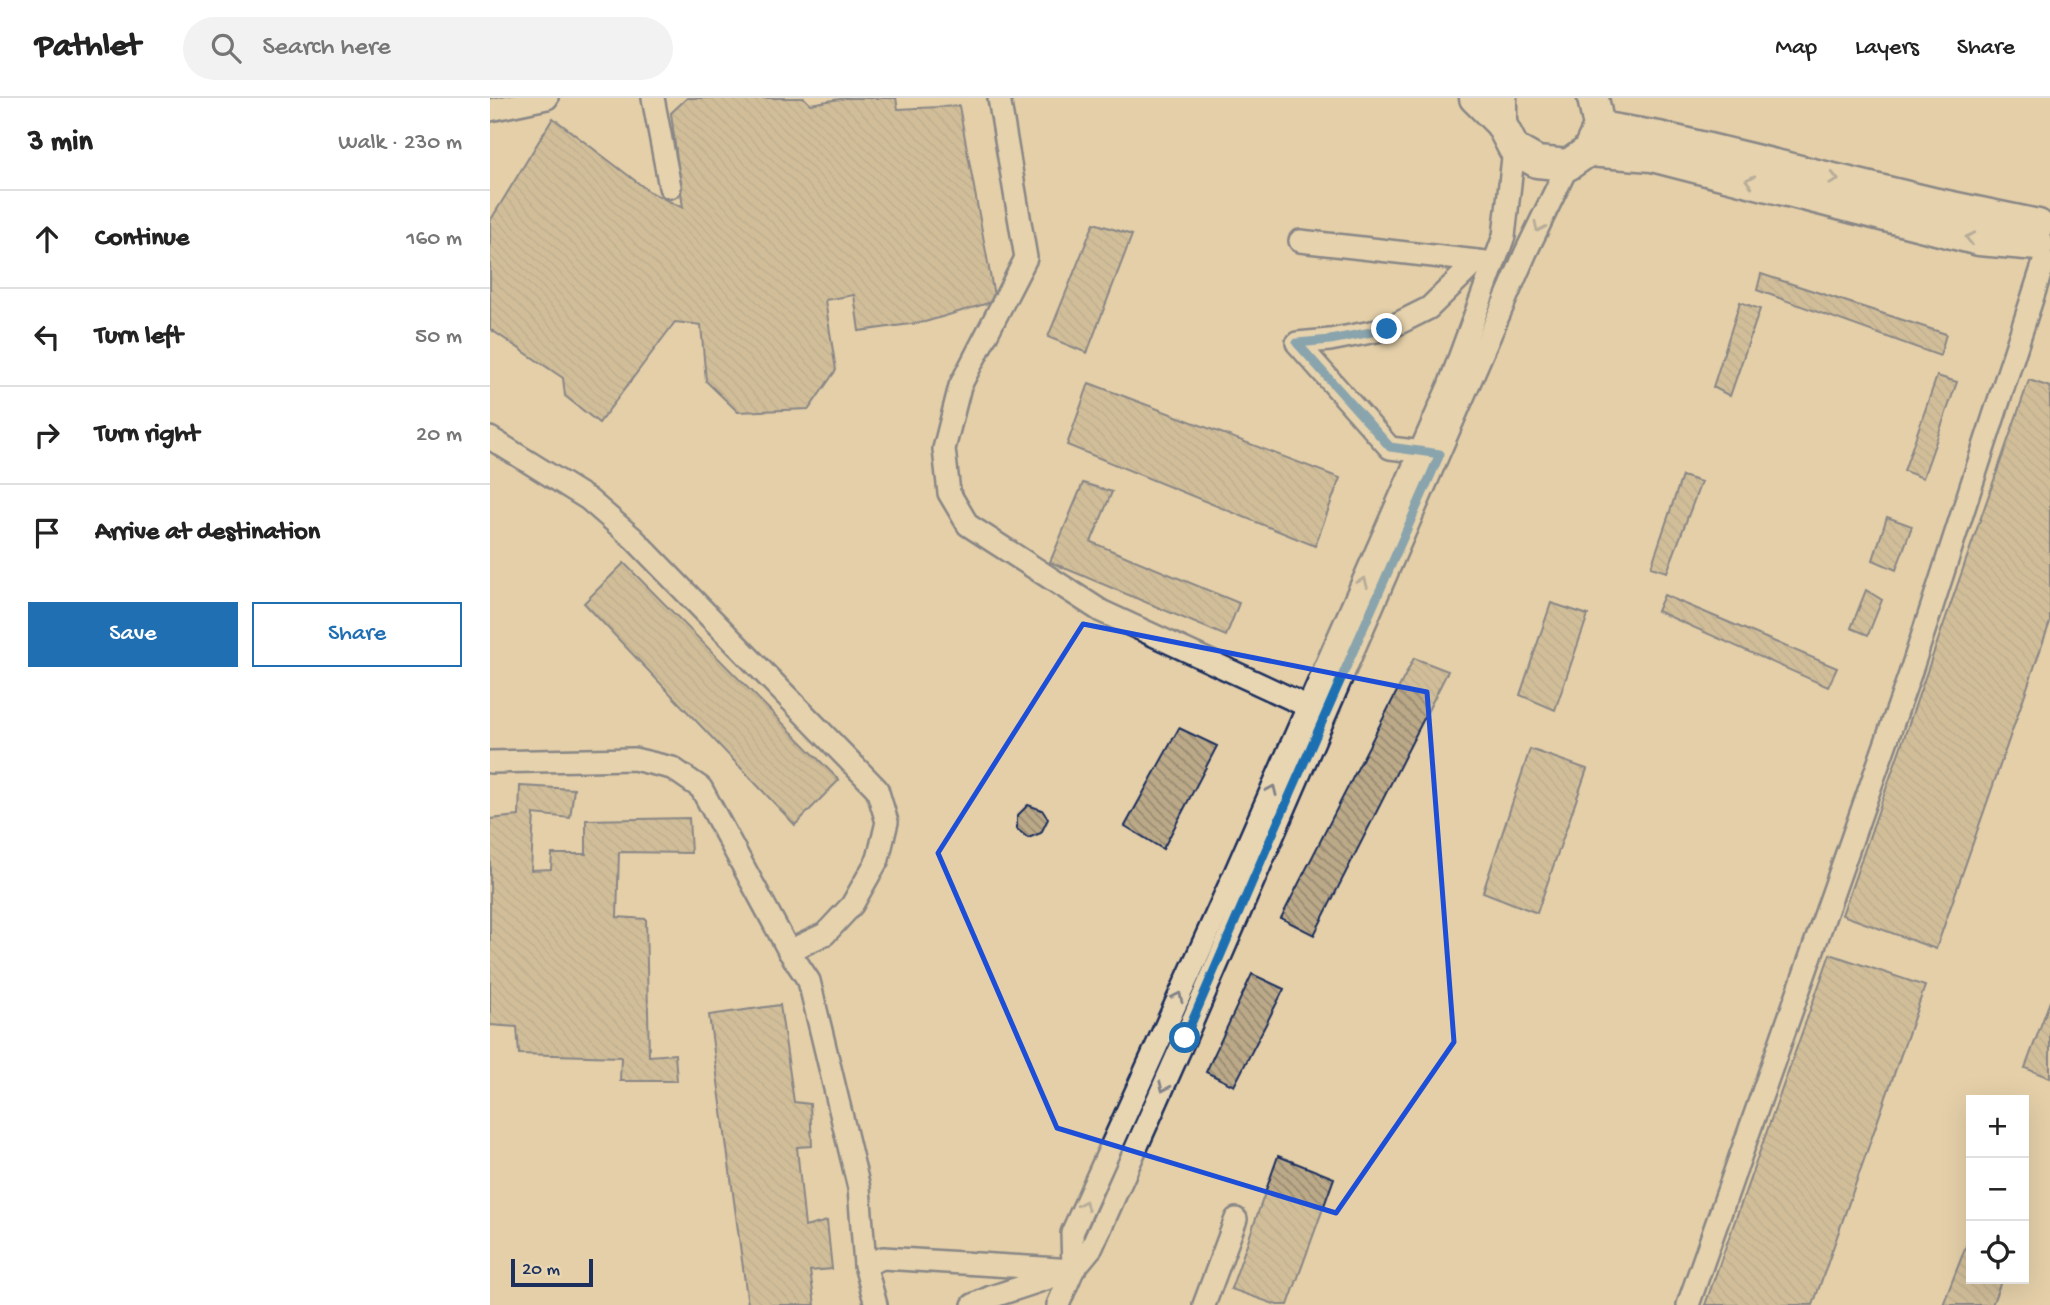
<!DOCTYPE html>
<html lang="en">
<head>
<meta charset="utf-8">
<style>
	body { margin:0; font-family:"Gochi Hand",sans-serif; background:#f2f2f2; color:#222 }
	.controls { position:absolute; right:21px; bottom:21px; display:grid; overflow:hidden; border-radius:0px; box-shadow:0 7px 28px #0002 }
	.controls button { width:63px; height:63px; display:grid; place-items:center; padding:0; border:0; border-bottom:2px solid #e0e0e0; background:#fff; color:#222; font:35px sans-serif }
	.scale { position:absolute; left:21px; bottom:18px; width:82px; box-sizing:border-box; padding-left:7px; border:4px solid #1b2f5e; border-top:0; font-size:19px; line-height:24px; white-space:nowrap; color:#1b2f5e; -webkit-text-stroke:5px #e8d6b3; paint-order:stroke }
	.stop { position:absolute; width:21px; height:21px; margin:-16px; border:5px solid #1f6fb2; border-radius:50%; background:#fff }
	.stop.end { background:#1f6fb2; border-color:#fff; box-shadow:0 2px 7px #0008 }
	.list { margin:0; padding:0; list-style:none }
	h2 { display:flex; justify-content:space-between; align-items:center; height:91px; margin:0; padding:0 28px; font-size:30px }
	h2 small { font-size:23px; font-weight:400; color:#767676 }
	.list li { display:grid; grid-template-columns:46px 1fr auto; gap:21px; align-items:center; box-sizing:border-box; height:98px; padding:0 28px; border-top:2px solid #e0e0e0 }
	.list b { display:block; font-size:26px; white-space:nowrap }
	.list em { font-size:23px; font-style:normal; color:#767676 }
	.actions { display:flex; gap:14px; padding:21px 28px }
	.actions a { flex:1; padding:16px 0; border:2px solid #1f6fb2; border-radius:0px; text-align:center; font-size:24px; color:#1f6fb2 }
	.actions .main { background:#1f6fb2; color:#fff }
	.icon { flex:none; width:38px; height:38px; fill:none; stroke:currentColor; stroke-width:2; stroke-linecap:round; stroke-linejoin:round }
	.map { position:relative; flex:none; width:1560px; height:1207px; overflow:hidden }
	header { display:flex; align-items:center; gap:42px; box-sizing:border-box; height:98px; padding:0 35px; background:#fff; border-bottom:2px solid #e0e0e0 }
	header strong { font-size:33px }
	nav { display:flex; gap:38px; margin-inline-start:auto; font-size:24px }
	.search { width:490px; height:63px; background:#f2f2f2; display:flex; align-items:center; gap:18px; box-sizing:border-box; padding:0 24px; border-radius:38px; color:#767676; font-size:26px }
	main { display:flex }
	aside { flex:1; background:#fff }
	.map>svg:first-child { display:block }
</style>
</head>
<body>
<header>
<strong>Pathlet</strong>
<div class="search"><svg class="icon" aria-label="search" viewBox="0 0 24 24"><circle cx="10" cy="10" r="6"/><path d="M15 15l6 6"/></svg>Search here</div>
<nav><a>Map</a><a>Layers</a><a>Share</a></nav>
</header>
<main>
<aside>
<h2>3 min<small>Walk · 230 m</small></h2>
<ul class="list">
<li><svg class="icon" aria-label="ahead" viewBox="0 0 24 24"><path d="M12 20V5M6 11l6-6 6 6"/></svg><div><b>Continue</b></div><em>160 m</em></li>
<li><svg class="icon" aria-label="left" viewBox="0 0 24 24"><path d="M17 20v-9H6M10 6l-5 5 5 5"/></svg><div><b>Turn left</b></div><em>50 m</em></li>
<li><svg class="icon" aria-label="right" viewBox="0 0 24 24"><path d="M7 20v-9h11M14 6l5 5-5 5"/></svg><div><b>Turn right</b></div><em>20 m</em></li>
<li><svg class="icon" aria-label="arrive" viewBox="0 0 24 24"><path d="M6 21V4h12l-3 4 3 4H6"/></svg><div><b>Arrive at destination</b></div></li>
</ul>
<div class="actions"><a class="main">Save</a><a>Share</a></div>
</aside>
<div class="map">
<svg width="1560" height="1207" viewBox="0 0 1560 1207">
	<defs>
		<pattern id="building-back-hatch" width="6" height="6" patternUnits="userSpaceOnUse" patternTransform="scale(1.75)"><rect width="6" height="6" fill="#bba988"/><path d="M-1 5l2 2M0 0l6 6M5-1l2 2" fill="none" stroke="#978a72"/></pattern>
	</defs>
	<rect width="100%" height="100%" fill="#e4cfa8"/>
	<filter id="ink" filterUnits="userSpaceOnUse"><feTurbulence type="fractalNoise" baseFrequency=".0143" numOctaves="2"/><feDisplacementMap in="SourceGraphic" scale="14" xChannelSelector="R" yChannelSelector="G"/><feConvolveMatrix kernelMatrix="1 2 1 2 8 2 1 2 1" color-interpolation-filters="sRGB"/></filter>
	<g filter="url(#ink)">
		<g fill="url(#building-back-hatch)" stroke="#1b2f5e" stroke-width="2">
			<path d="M197,0H314L320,6L356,0H406L408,11L469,8L505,203L435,224L369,233L364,197L335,202L346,272L319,311L248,314L216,283L211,227L185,224L109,325L75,298L73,280L0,231V123L63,20L160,94L193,110L181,15Z"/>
			<path d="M604,125L642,137L597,255L558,239Z"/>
			<path d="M1271,176L1456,236L1450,258L1267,192Z"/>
			<path d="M1250,204L1270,211L1240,298L1223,289Z"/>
			<path d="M1447,278L1467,284L1433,380L1414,373Z"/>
			<path d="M1539,282L1560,289V524L1446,851L1352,817Z"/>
			<path d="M599,285L850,380L825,448L577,347Z"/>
			<path d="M1192,378L1211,384L1177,474L1161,469Z"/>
			<path d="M593,385L622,394L601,444L749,505L736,538L560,464Z"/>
			<path d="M1397,419L1422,428L1406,472L1383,462Z"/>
			<path d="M134,465L349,682L305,727L94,505Z"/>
			<path d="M1376,492L1392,502L1378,537L1361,530Z"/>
			<path d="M1174,497L1347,570L1338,589L1167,513Z"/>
			<path d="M1061,505L1098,517L1065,612L1030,597Z"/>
			<path d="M924,560L958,573L824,837L791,820Z"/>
			<path d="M689,630L727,648L673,751L635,728Z"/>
			<path d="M1040,651L1097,671L1047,815L993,794Z"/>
			<path d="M30,688L84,691L80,720L44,716L41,772L61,771L62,756H96V722L199,720L201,755L129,754L127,819L156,821L159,958L185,956L187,983H130L131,959L29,956L27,929L0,927V721L29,718Z"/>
			<path d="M538,707L552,712L558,721L551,735L538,740L527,731V718Z"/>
			<path d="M1340,856L1435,888L1323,1207H1215Z"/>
			<path d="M762,876L794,891L744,988L716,974Z"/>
			<path d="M1560,903V980L1535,970Z"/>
			<path d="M290,907L304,1004L320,1006L322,1048L307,1049L315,1129L337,1123L342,1171L320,1173L325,1207H258L219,917Z"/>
			<path d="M788,1058L844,1080L798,1207H787L741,1191Z"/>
			<path d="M1481,1135V1181H1512L1502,1207H1453Z"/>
		</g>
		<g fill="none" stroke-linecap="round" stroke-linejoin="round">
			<g stroke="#1b2f5e" stroke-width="26">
				<g id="street">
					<path d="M163,0L180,89"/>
					<path d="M509,0L536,160L470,288L454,351L459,395L478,427L611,513L819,609"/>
					<path d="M0,12L57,0"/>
					<path d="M810,143L996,164"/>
					<path d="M0,340L98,401L143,440L387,691L397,724L388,761L362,807L335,836L299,853"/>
					<path d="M941,355L900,350L807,245L840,242L897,231L939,210L987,163"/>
					<path d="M0,664L144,661L182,670L211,690L299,853L319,883L369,1090L375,1167L386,1207"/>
					<path d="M375,1167L393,1160L583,1172"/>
					<path d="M583,1172L582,1135L745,775L959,288L1014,138L1024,51"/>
					<path d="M483,1207L501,1199L571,1176"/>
					<path d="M568,1207L583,1172L602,1149L695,940L1036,154L1078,67"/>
					<path d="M714,1207L746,1121"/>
					<path d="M1198,1207L1420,576L1554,164"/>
				</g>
			</g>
			<g stroke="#1b2f5e" stroke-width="35">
				<g id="secondary">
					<path d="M985,0L1011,26"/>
					<path d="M1011,0V26L1024,51L1047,64L1078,67L1098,53L1109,29L1103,0"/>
					<path d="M1109,29L1169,39L1447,106L1548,127"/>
					<path d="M1098,53L1162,58L1489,142L1548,147"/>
				</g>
			</g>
			<use href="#street" stroke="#e8d6b3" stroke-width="21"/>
			<use href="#secondary" stroke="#e8d6b3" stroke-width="30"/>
		</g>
		<defs><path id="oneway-chevron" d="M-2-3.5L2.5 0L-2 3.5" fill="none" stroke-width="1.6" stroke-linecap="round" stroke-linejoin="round" transform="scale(1.75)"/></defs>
		<g stroke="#828288">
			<use href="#oneway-chevron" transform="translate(1344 81) rotate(13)"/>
			<use href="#oneway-chevron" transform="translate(1260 83) rotate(-166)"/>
			<use href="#oneway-chevron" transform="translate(1049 129) rotate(115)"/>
			<use href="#oneway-chevron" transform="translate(1480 140) rotate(-167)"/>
			<use href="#oneway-chevron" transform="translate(873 484) rotate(-67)"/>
			<use href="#oneway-chevron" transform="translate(782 692) rotate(-66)"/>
			<use href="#oneway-chevron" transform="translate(688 899) rotate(-65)"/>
			<use href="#oneway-chevron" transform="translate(674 989) rotate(114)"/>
			<use href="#oneway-chevron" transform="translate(594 1107) rotate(-66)"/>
		</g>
	</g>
	<g fill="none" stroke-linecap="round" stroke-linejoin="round" filter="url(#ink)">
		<path stroke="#1f6fb2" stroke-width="9" d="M695,940L784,733L950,356L900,349L807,245L840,242L897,231"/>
	</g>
	<path d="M0 0H1560V1207H0ZM593,526L937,594L964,944L846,1115L567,1030L448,755Z" fill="#e4cfa8" fill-opacity=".55" fill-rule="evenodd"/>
	<path fill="none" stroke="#1d4ed8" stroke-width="5" stroke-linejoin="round" d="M593,526L937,594L964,944L846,1115L567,1030L448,755Z"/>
</svg>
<div class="controls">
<button>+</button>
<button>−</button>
<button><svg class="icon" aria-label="locate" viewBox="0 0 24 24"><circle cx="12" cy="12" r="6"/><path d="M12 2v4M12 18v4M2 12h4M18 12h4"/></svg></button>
</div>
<div class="scale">20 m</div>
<div class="stop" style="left:695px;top:940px"></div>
<div class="stop end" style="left:897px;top:231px"></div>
</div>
</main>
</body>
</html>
